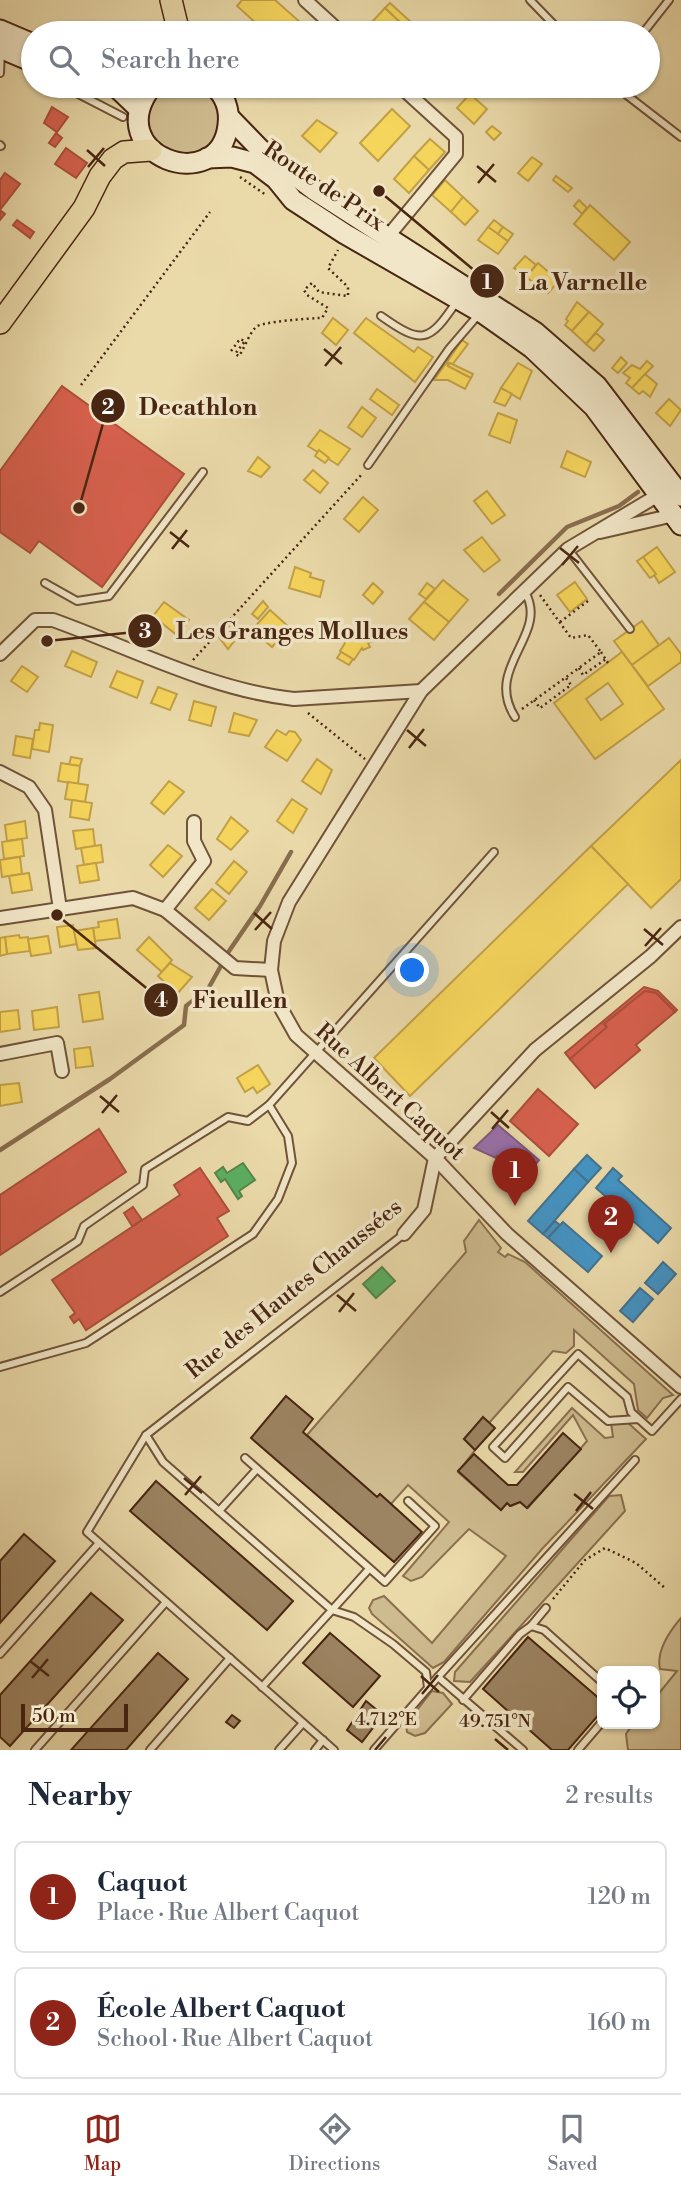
<!DOCTYPE html>
<html lang="en">
<head>
<meta charset="utf-8">
<style>
	body { margin:0; font-family:"Libre Bodoni",serif; background:#f2f2f3; color:#1f2937 }
	.controls { position:absolute; right:21px; bottom:21px; display:grid; overflow:hidden; border-radius:10px; box-shadow:0 2px 5px #0004 }
	.controls button { width:63px; height:63px; display:grid; place-items:center; padding:0; border:0; border-bottom:2px solid #e0e1e3; background:#fff; color:#1f2937; font:35px sans-serif }
	.scale { position:absolute; left:21px; bottom:18px; width:107px; box-sizing:border-box; padding-left:7px; border:4px solid #482612; border-top:0; font-size:19px; line-height:24px; white-space:nowrap; color:#482612; -webkit-text-stroke:5px #f1e6c7; paint-order:stroke }
	.you { position:absolute; left:413px; top:971px; width:24px; height:24px; margin:-18px; border:5px solid #fff; border-radius:50%; background:#1a73e8; box-shadow:0 0 0 10px #1a73e833 }
	.badge { display:grid; place-items:center; width:46px; height:46px; border-radius:50%; background:#8f2418; color:#fff; font-size:23px; font-weight:700 }
	.pin { position:absolute; translate:-50% -58px; filter:drop-shadow(0 2px 4px #0008) }
	.pin::after { content:''; position:absolute; top:37px; width:24px; height:21px; background:inherit; clip-path:polygon(0 0,100% 0,50% 100%) }
	.list { margin:0; padding:0; list-style:none }
	h2 { display:flex; justify-content:space-between; align-items:center; height:91px; margin:0; padding:0 28px; font-size:30px }
	h2 small { font-size:23px; font-weight:400; color:#747a83 }
	.list li { display:grid; grid-template-columns:46px 1fr auto; gap:21px; align-items:center; box-sizing:border-box; height:112px; margin:0 14px 14px; padding:0 14px; border:2px solid #e0e1e3; border-radius:10px }
	.list b { display:block; font-size:26px; white-space:nowrap }
	.list p { margin:0; font-size:23px; white-space:nowrap; color:#747a83 }
	.list em { font-size:23px; font-style:normal; color:#747a83 }
	.icon { flex:none; width:38px; height:38px; fill:none; stroke:currentColor; stroke-width:2; stroke-linecap:round; stroke-linejoin:round }
	.map { position:relative; flex:none; width:681px; height:1750px; overflow:hidden }
	.search { position:absolute; background:#fff; box-shadow:0 2px 5px #0004; left:21px; right:21px; top:21px; height:77px; display:flex; align-items:center; gap:18px; box-sizing:border-box; padding:0 24px; border-radius:38px; color:#747a83; font-size:26px }
	.sheet { height:343px; background:#fff }
	nav { display:flex; justify-content:space-around; align-items:center; box-sizing:border-box; height:98px; border-top:2px solid #e0e1e3; background:#fff; font-size:19px; color:#747a83 }
	nav a { display:grid; justify-items:center; gap:4px }
	nav .on { color:#8f2418 }
	.map>svg:first-child { display:block }
</style>
</head>
<body>
<div class="map">
<svg width="681" height="1750" viewBox="0 0 681 1750">
	<rect width="100%" height="100%" fill="#ead9a9"/>
	<filter id="stains"><feTurbulence type="fractalNoise" baseFrequency=".00286" numOctaves="4"/><feColorMatrix values="0 0 0 0 .2 0 0 0 0 .09 0 0 0 0 .02 0 0 0 .5 -.17"/></filter>
	<radialGradient id="worn" r=".72"><stop offset=".6" stop-color="#630" stop-opacity="0"/><stop offset="1" stop-color="#630" stop-opacity=".3"/></radialGradient>
	<g fill="#cebb8f" stroke="#8b7050" stroke-width="2">
		<circle cx="184" cy="119" r="36"/>
		<path d="M479,1220L501,1248L498,1252L505,1257L508,1254L525,1262L673,1395L663,1398L647,1418L638,1410L634,1384L574,1330V1346L566,1353L553,1351L489,1423L483,1418L464,1439L475,1450L458,1472L501,1510L507,1503L511,1506L520,1502L528,1508L587,1441L573,1415L523,1472H515L572,1408L605,1438L613,1437L611,1423L627,1422L646,1439L542,1549L444,1662L433,1668L372,1614L369,1608L373,1600L384,1596L432,1643L506,1556L469,1529L422,1577L411,1581L403,1576L449,1522L408,1485L391,1504L377,1497L307,1435L466,1252L464,1241Z"/>
		<path d="M621,1495L625,1511L470,1682L454,1681L455,1672L609,1496Z"/>
		<path d="M681,1618V1750H628L626,1734L633,1724H655V1698L677,1671L660,1669C656,1651 669,1632 681,1618Z"/>
		<path d="M432,1691L443,1693L452,1704L425,1733L415,1736L407,1732L406,1724Z"/>
	</g>
	<g fill="#f6d55c" stroke="#c2a046" stroke-width="2" fill-rule="evenodd">
		<path d="M242,0H275L301,23L292,33H267L237,6Z"/>
		<path d="M390,3L412,23L407,29L385,8Z"/>
		<path d="M385,8L407,29L403,33H382L371,23Z"/>
		<path d="M470,94L487,109L474,124L457,108Z"/>
		<path d="M392,109L410,126L378,161L360,143Z"/>
		<path d="M317,120L337,133L320,152L302,136Z"/>
		<path d="M492,126L501,133L494,140L486,132Z"/>
		<path d="M430,139L445,152L429,170L414,156Z"/>
		<path d="M414,156L429,170L409,193L394,179Z"/>
		<path d="M532,157L542,164L528,181L518,173Z"/>
		<path d="M556,176L572,188L568,192L553,180Z"/>
		<path d="M445,180L463,197L451,212L432,195Z"/>
		<path d="M381,184L386,189L377,198L373,194Z"/>
		<path d="M463,197L478,211L465,225L451,212Z"/>
		<path d="M579,200L587,208L582,214L574,206Z"/>
		<path d="M590,205L630,242L614,260L574,224Z"/>
		<path d="M494,220L503,227L498,234L488,227Z"/>
		<path d="M488,227L508,241L498,254L478,240Z"/>
		<path d="M503,227L513,234L508,241L498,234Z"/>
		<path d="M525,256L536,265L526,277L514,268Z"/>
		<path d="M538,263L559,281L548,293L526,277Z"/>
		<path d="M577,302L589,312L572,331L565,325L568,321L566,319Z"/>
		<path d="M589,312L603,324L586,344L572,331Z"/>
		<path d="M333,318L348,330L336,345L322,333Z"/>
		<path d="M366,318L414,352L418,347L433,357L415,382L354,333Z"/>
		<path d="M596,333L604,340L594,351L586,344Z"/>
		<path d="M462,340L468,344L452,365L447,362Z"/>
		<path d="M621,357L627,363L618,373L612,368Z"/>
		<path d="M647,361L653,366L632,388L626,383L630,378L623,373L632,365L640,369Z"/>
		<path d="M447,362L448,366L471,378L465,389L448,380H434Z"/>
		<path d="M450,363L473,374L471,378L448,366Z"/>
		<path d="M518,363L532,371L520,399L501,388Z"/>
		<path d="M645,374L657,384L650,397L643,391L639,394L632,388Z"/>
		<path d="M501,388L512,394L505,406L494,402Z"/>
		<path d="M377,389L399,405L392,415L370,399Z"/>
		<path d="M669,399L681,410L670,426L656,413Z"/>
		<path d="M362,407L376,418L362,437L348,427Z"/>
		<path d="M498,413L517,420L510,443L489,435Z"/>
		<path d="M320,430L350,449L338,465L308,446Z"/>
		<path d="M319,450L329,458L325,463L315,456Z"/>
		<path d="M567,451L591,462L585,477L561,467Z"/>
		<path d="M258,457L270,467L261,477L248,471Z"/>
		<path d="M313,470L328,483L320,493L304,480Z"/>
		<path d="M487,491L505,515L492,524L474,501Z"/>
		<path d="M363,497L378,510L359,532L344,519Z"/>
		<path d="M482,537L500,560L484,572L464,550Z"/>
		<path d="M657,547L675,572L659,583L643,557Z"/>
		<path d="M643,557L656,574L650,578L637,561Z"/>
		<path d="M295,567L311,573L310,577L324,581L320,597L289,588Z"/>
		<path d="M443,580L468,600L449,622L424,602Z"/>
		<path d="M575,582L587,599L570,612L557,595Z"/>
		<path d="M373,583L383,592L373,604L363,595Z"/>
		<path d="M427,583L435,589L426,599L419,594Z"/>
		<path d="M263,601L268,607L258,619L252,614Z"/>
		<path d="M164,602L189,620L178,636L153,616Z"/>
		<path d="M424,602L449,622L434,640L409,619Z"/>
		<path d="M270,610L290,628L272,647L252,630Z"/>
		<path d="M642,621L659,645L632,665L614,641Z"/>
		<path d="M231,624L237,630L231,637L235,640L228,649L219,637Z"/>
		<path d="M369,624L377,639L368,643L370,647L363,650L362,648L354,660L340,651L350,635Z"/>
		<path d="M669,638L681,654V662L648,686L632,665Z"/>
		<path d="M72,651L97,662L91,677L65,666Z"/>
		<path d="M341,652L353,659L349,665L337,658Z"/>
		<path d="M622,652L664,709L595,759L554,703ZM608,683L623,704L601,720L586,699Z"/>
		<path d="M22,666L38,677L27,692L11,681Z"/>
		<path d="M117,671L143,681L137,698L110,687Z"/>
		<path d="M158,687L177,694L170,710L151,703Z"/>
		<path d="M194,701L216,707L211,726L189,720Z"/>
		<path d="M234,713L257,720L249,736L229,732Z"/>
		<path d="M40,723L53,725L49,752L32,749L35,730H39Z"/>
		<path d="M277,730L286,735L289,731L295,732L301,740L287,761L265,747Z"/>
		<path d="M16,736L33,739L30,758L13,755Z"/>
		<path d="M71,757L82,759L80,766L69,765Z"/>
		<path d="M317,759L332,770L321,794L302,781Z"/>
		<path d="M681,760V879L651,908L591,846Z"/>
		<path d="M61,763L80,766L78,784L58,781Z"/>
		<path d="M169,781L184,792L164,814L151,803Z"/>
		<path d="M68,782L88,785L85,802L65,799Z"/>
		<path d="M292,799L307,809L293,833L277,821Z"/>
		<path d="M72,800L92,803L89,820L70,817Z"/>
		<path d="M231,817L248,831L231,850L217,839Z"/>
		<path d="M25,821L27,838L7,841L5,825Z"/>
		<path d="M93,829L95,846L76,849L73,831Z"/>
		<path d="M22,839L24,856L4,859L2,842Z"/>
		<path d="M101,845L103,862L84,865L81,848Z"/>
		<path d="M168,845L182,856L163,877L150,865Z"/>
		<path d="M591,846L628,884L410,1096L374,1058Z"/>
		<path d="M20,857L22,874L2,877L0,860Z"/>
		<path d="M234,861L247,872L229,894L216,883Z"/>
		<path d="M96,863L99,880L80,883L77,866Z"/>
		<path d="M29,873L32,890L12,893L9,876Z"/>
		<path d="M212,889L226,901L209,920L195,908Z"/>
		<path d="M117,919L120,938L95,941L93,928L99,927L98,922Z"/>
		<path d="M73,925L77,944L60,947L57,927Z"/>
		<path d="M93,928L96,948L78,950L74,931Z"/>
		<path d="M19,935L20,938L28,937L30,951L7,954L5,937Z"/>
		<path d="M48,936L51,953L31,956L28,939Z"/>
		<path d="M5,937L7,954L0,956V938Z"/>
		<path d="M149,937L172,960L162,972L137,950Z"/>
		<path d="M170,963L192,977L177,994L158,976Z"/>
		<path d="M99,992L103,1019L83,1022L79,995Z"/>
		<path d="M57,1007L59,1027L34,1030L32,1011Z"/>
		<path d="M18,1010L20,1029L0,1032V1012Z"/>
		<path d="M90,1047L93,1066L76,1068L74,1049Z"/>
		<path d="M258,1065L270,1084L257,1093L253,1087L245,1092L237,1078Z"/>
		<path d="M19,1083L22,1102L0,1106V1085Z"/>
	</g>
	<g fill="#d6604d" stroke="#ab4f3b" stroke-width="2">
		<path d="M52,107L68,117L57,132L44,123Z"/>
		<path d="M56,133L62,138L55,147L49,143Z"/>
		<path d="M66,148L87,163L76,178L55,164Z"/>
		<path d="M5,173L20,184L0,210L5,214L0,220V180Z"/>
		<path d="M17,220L34,232L30,238L13,225Z"/>
		<path d="M62,386L184,474L102,587L39,541L30,553L0,532V471Z"/>
		<path d="M644,987L658,991L677,1010L675,1012L656,993L645,991L604,1024L607,1027L570,1059L565,1053Z"/>
		<path d="M645,991L656,993L675,1012L636,1045L640,1050L595,1088L570,1059L607,1027L604,1024Z"/>
		<path d="M538,1089L578,1124L549,1156L510,1121Z"/>
		<path d="M99,1129L126,1172L0,1255V1195Z"/>
		<path d="M200,1168L229,1211L217,1218L228,1236L86,1330L79,1319L74,1323L70,1317L75,1313L52,1280L180,1195L174,1185Z"/>
		<path d="M133,1207L142,1220L132,1226L124,1213Z"/>
	</g>
	<path fill="#9970ab" stroke="#815a7d" stroke-width="2" d="M498,1125L539,1160L520,1183L511,1175L515,1171L497,1156L496,1158L474,1148Z"/>
	<g fill="#4393c3" stroke="#44728e" stroke-width="2">
		<path d="M587,1155L601,1168L588,1182L574,1169Z"/>
		<path d="M613,1168L622,1176L618,1180L671,1228L658,1243L596,1188Z"/>
		<path d="M574,1169L588,1182L543,1234L528,1221Z"/>
		<path d="M555,1221L560,1225L548,1238L543,1234Z"/>
		<path d="M563,1222L602,1256L588,1272L548,1238Z"/>
		<path d="M663,1262L676,1274L658,1294L645,1283Z"/>
		<path d="M640,1288L653,1299L633,1322L620,1311Z"/>
	</g>
	<g fill="#5aae61" stroke="#558549" stroke-width="2">
		<path d="M243,1163L255,1180L239,1191L242,1196L238,1199L225,1179L221,1182L215,1173L223,1167L227,1173Z"/>
		<path d="M382,1267L395,1281L376,1298L363,1284Z"/>
	</g>
	<g fill="none" stroke-linecap="round" stroke-linejoin="round">
		<g stroke="#886d4e" stroke-width="4.5">
			<path d="M499,594L567,527L619,506L638,492"/>
			<path d="M227,954L260,906L291,852"/>
			<path d="M0,1150L110,1079L180,1028L184,1025L186,1006L208,989L222,964"/>
		</g>
	</g>
	<g fill="#9c8361" stroke="#482612" stroke-width="2">
		<path d="M286,1396L313,1419L303,1432L377,1497L380,1494L422,1532L394,1562L251,1438Z"/>
		<path d="M483,1417L495,1428L475,1450L464,1439Z"/>
		<path d="M563,1433L581,1449L527,1508L520,1502L510,1506L507,1503L501,1510L458,1471L474,1454L508,1485H517Z"/>
		<path d="M156,1481L293,1601L267,1630L130,1511Z"/>
		<path d="M24,1534L55,1561L0,1623V1561Z"/>
		<path d="M91,1593L123,1620L10,1746L0,1737V1695Z"/>
		<path d="M330,1633L380,1676L353,1707L303,1663Z"/>
		<path d="M528,1637L602,1701V1711L568,1750H552L483,1689Z"/>
		<path d="M158,1653L188,1679L126,1750H71Z"/>
		<path d="M366,1701L383,1715L362,1742L347,1730Z"/>
		<path d="M232,1715L240,1721L234,1728L226,1722Z"/>
	</g>
	<g fill="none" stroke-linecap="round" stroke-linejoin="round">
		<g stroke="#705338" stroke-width="10">
			<g id="service">
				<path d="M530,0L562,33"/>
				<path d="M643,33L669,0"/>
				<path d="M0,73L1,51"/>
				<path d="M63,86L123,117"/>
				<path d="M615,86L681,137"/>
				<path d="M0,145L1,146"/>
				<path d="M381,316C422,345 429,343 457,301"/>
				<path d="M368,465L449,349L479,314"/>
				<path d="M568,549L630,629"/>
				<path d="M45,583L77,601L109,596L203,472"/>
				<path d="M515,717C483,667 550,635 525,592"/>
				<path d="M0,1292L78,1241L84,1226L143,1185L145,1169L228,1117L248,1121L269,1105"/>
				<path d="M0,1367L86,1343L253,1234L278,1199L292,1163L288,1136L269,1105L494,852"/>
				<path d="M638,1419L608,1421L568,1387L505,1458L493,1447L578,1354L627,1397L631,1412L652,1431L681,1399"/>
				<path d="M146,1435L163,1462L332,1610L262,1687"/>
				<path d="M245,1458L385,1582L435,1526L408,1501"/>
				<path d="M219,1511L257,1469"/>
				<path d="M369,1569L332,1610L354,1617L393,1644L426,1672L428,1688L374,1750"/>
				<path d="M531,1626L546,1608"/>
				<path d="M0,1654L99,1543"/>
				<path d="M438,1677L523,1750"/>
				<path d="M428,1688L635,1460"/>
				<path d="M463,1700L520,1634L531,1626L544,1630L602,1682"/>
				<path d="M35,1750L166,1602"/>
				<path d="M150,1750L230,1658"/>
				<path d="M279,1750L303,1723"/>
				<path d="M315,1750L323,1740"/>
				<path d="M334,1750L87,1532L146,1435L404,1234"/>
				<path d="M578,1750L602,1722"/>
			</g>
		</g>
		<g stroke="#705338" stroke-width="16">
			<g id="minor">
				<path d="M305,0L341,33"/>
				<path d="M385,240L456,154V137L400,86"/>
				<path d="M660,494L568,549L421,691L289,902L274,941L271,970L278,1003L296,1035L435,1158L507,1234L681,1387"/>
				<path d="M600,532L674,515"/>
				<path d="M0,654L35,620H53C131,648 211,690 294,699L421,691"/>
				<path d="M0,772L29,787L45,810L60,909"/>
				<path d="M165,910L204,861L194,841V822"/>
				<path d="M0,918L133,898L165,910L235,968L271,970"/>
				<path d="M0,1054L57,1043L62,1071"/>
				<path d="M404,1234L424,1210L435,1158L535,1050L651,956L681,927"/>
			</g>
		</g>
		<g stroke="#482612" stroke-width="23">
			<g id="secondary">
				<path d="M0,30L33,44"/>
				<path d="M0,48L33,62"/>
				<path d="M115,86L139,109"/>
				<path d="M152,86C98,156 220,198 228,125C230,110 225,96 214,86"/>
				<path d="M229,117L260,149L314,190L535,332L597,386L681,496"/>
				<path d="M207,158L232,157L255,163L276,179L293,200L345,234L484,314L532,348L594,407L681,525"/>
			</g>
		</g>
		<g stroke="#482612" stroke-width="24">
			<g id="trunk">
				<path d="M171,0L179,33"/>
				<path d="M0,323L84,208L100,176L113,159L124,152L151,150"/>
			</g>
		</g>
		<g stroke="#482612" stroke-width="2.5" stroke-dasharray="2 3.5" stroke-linecap="butt">
			<path d="M240,177L266,195"/>
			<path d="M231,351L240,339L245,341L235,354L239,356C245,347 249,334 256,327C260,322 311,318 322,318L328,308L307,295L304,290L312,283L319,292L348,296V287L328,268L338,250"/>
			<path d="M81,385L210,212"/>
			<path d="M560,622L588,601"/>
			<path d="M601,652L608,663"/>
			<path d="M193,660L363,473"/>
			<path d="M579,668L583,675L606,659"/>
			<path d="M534,700L540,708L571,685L566,678"/>
			<path d="M522,709L601,652L588,635L571,638L540,595"/>
			<path d="M308,713L365,759"/>
			<path d="M553,1599L585,1560L605,1548L636,1563L665,1588"/>
		</g>
		<use href="#service" stroke="#f1e6c7" stroke-width="6"/>
		<use href="#minor" stroke="#f1e6c7" stroke-width="12"/>
		<use href="#secondary" stroke="#f1e6c7" stroke-width="19"/>
		<use href="#trunk" stroke="#ead9a9" stroke-width="21"/>
	</g>
	<path fill="none" stroke="#482612" stroke-width="2.5" d="M87,150L105,166M477,166L496,182M88,167L104,148M478,183L494,164M324,349L342,364M325,366L341,347M170,532L189,547M560,548L579,563M172,549L187,530M562,565L578,546M407,730L426,746M409,748L424,729M254,913L272,929M644,929L663,945M255,930L271,912M645,946L661,928M100,1096L119,1112M491,1112L509,1128M102,1113L117,1095M492,1129L508,1110M337,1295L356,1311M339,1312L354,1293M184,1478L202,1493M574,1494L593,1509M185,1495L201,1476M576,1511L591,1492M30,1661L49,1676M421,1676L439,1692M32,1678L48,1659M422,1694L438,1675M495,1739L508,1750M375,1750L386,1737"/>
	<g text-anchor="middle" dominant-baseline="central" stroke-width="7" stroke-linejoin="round" paint-order="stroke">
		<g font-size="23" fill="#482612" stroke="#f1e6c7">
			<text transform="translate(324 186) rotate(34)">Route de Prix</text>
			<text transform="translate(390 1092) rotate(42)">Rue Albert Caquot</text>
			<text transform="translate(294 1289) rotate(-39)">Rue des Hautes Chaussées</text>
		</g>
	</g>
	<g font-size="18" text-anchor="middle" fill="#482612" stroke="#f1e6c7" stroke-width="7" stroke-linejoin="round" paint-order="stroke">
		<text x="386" y="1725">4.712°E</text>
		<text x="495" y="1727">49.751°N</text>
	</g>
	<path fill="none" stroke="#482612" stroke-width="2.5" d="M379 191L487 281M79 508L108 406M47 641L145 631M57 915L161 1000"/>
	<g fill="#482612" stroke="#f1e6c7" stroke-width="2.5">
		<circle cx="379" cy="191" r="7"/>
		<circle cx="79" cy="508" r="7"/>
		<circle cx="47" cy="641" r="7"/>
		<circle cx="57" cy="915" r="7"/>
		<circle cx="487" cy="281" r="18"/>
		<circle cx="108" cy="406" r="18"/>
		<circle cx="145" cy="631" r="18"/>
		<circle cx="161" cy="1000" r="18"/>
	</g>
	<g font-size="21" text-anchor="middle" font-weight="bold" fill="#fff">
		<text x="487" y="289">1</text>
		<text x="108" y="414">2</text>
		<text x="145" y="638">3</text>
		<text x="161" y="1007">4</text>
	</g>
	<g font-size="24" text-anchor="middle" font-weight="bold" fill="#482612" stroke="#f1e6c7" stroke-width="7" stroke-linejoin="round" paint-order="stroke">
		<text x="583" y="290">La Varnelle</text>
		<text x="198" y="415">Decathlon</text>
		<text x="292" y="639">Les Granges Mollues</text>
		<text x="240" y="1008">Fieullen</text>
	</g>
	<rect width="100%" height="100%" filter="url(#stains)"/>
	<rect width="100%" height="100%" fill="url(#worn)"/>
</svg>
<div class="controls">
<button><svg class="icon" aria-label="locate" viewBox="0 0 24 24"><circle cx="12" cy="12" r="6"/><path d="M12 2v4M12 18v4M2 12h4M18 12h4"/></svg></button>
</div>
<div class="scale">50 m</div>
<div class="you"></div>
<div class="pin badge" style="left:515px;top:1206px">1</div>
<div class="pin badge" style="left:611px;top:1253px">2</div>
<div class="search"><svg class="icon" aria-label="search" viewBox="0 0 24 24"><circle cx="10" cy="10" r="6"/><path d="M15 15l6 6"/></svg>Search here</div>
</div>
<section class="sheet">
<h2>Nearby<small>2 results</small></h2>
<ul class="list">
<li><span class="badge">1</span><div><b>Caquot</b><p>Place · Rue Albert Caquot</p></div><em>120 m</em></li>
<li><span class="badge">2</span><div><b>École Albert Caquot</b><p>School · Rue Albert Caquot</p></div><em>160 m</em></li>
</ul>
</section>
<nav>
<a class="on"><svg class="icon" aria-label="map" viewBox="0 0 24 24"><path d="M3 6l6-2 6 2 6-2v14l-6 2-6-2-6 2zM9 4v14M15 6v14"/></svg>Map</a>
<a><svg class="icon" aria-label="directions" viewBox="0 0 24 24"><path d="M12 3l9 9-9 9-9-9zM9 14v-3h6M13 9l2 2-2 2"/></svg>Directions</a>
<a><svg class="icon" aria-label="saved" viewBox="0 0 24 24"><path d="M7 4h10v16l-5-4-5 4z"/></svg>Saved</a>
</nav>
</body>
</html>
